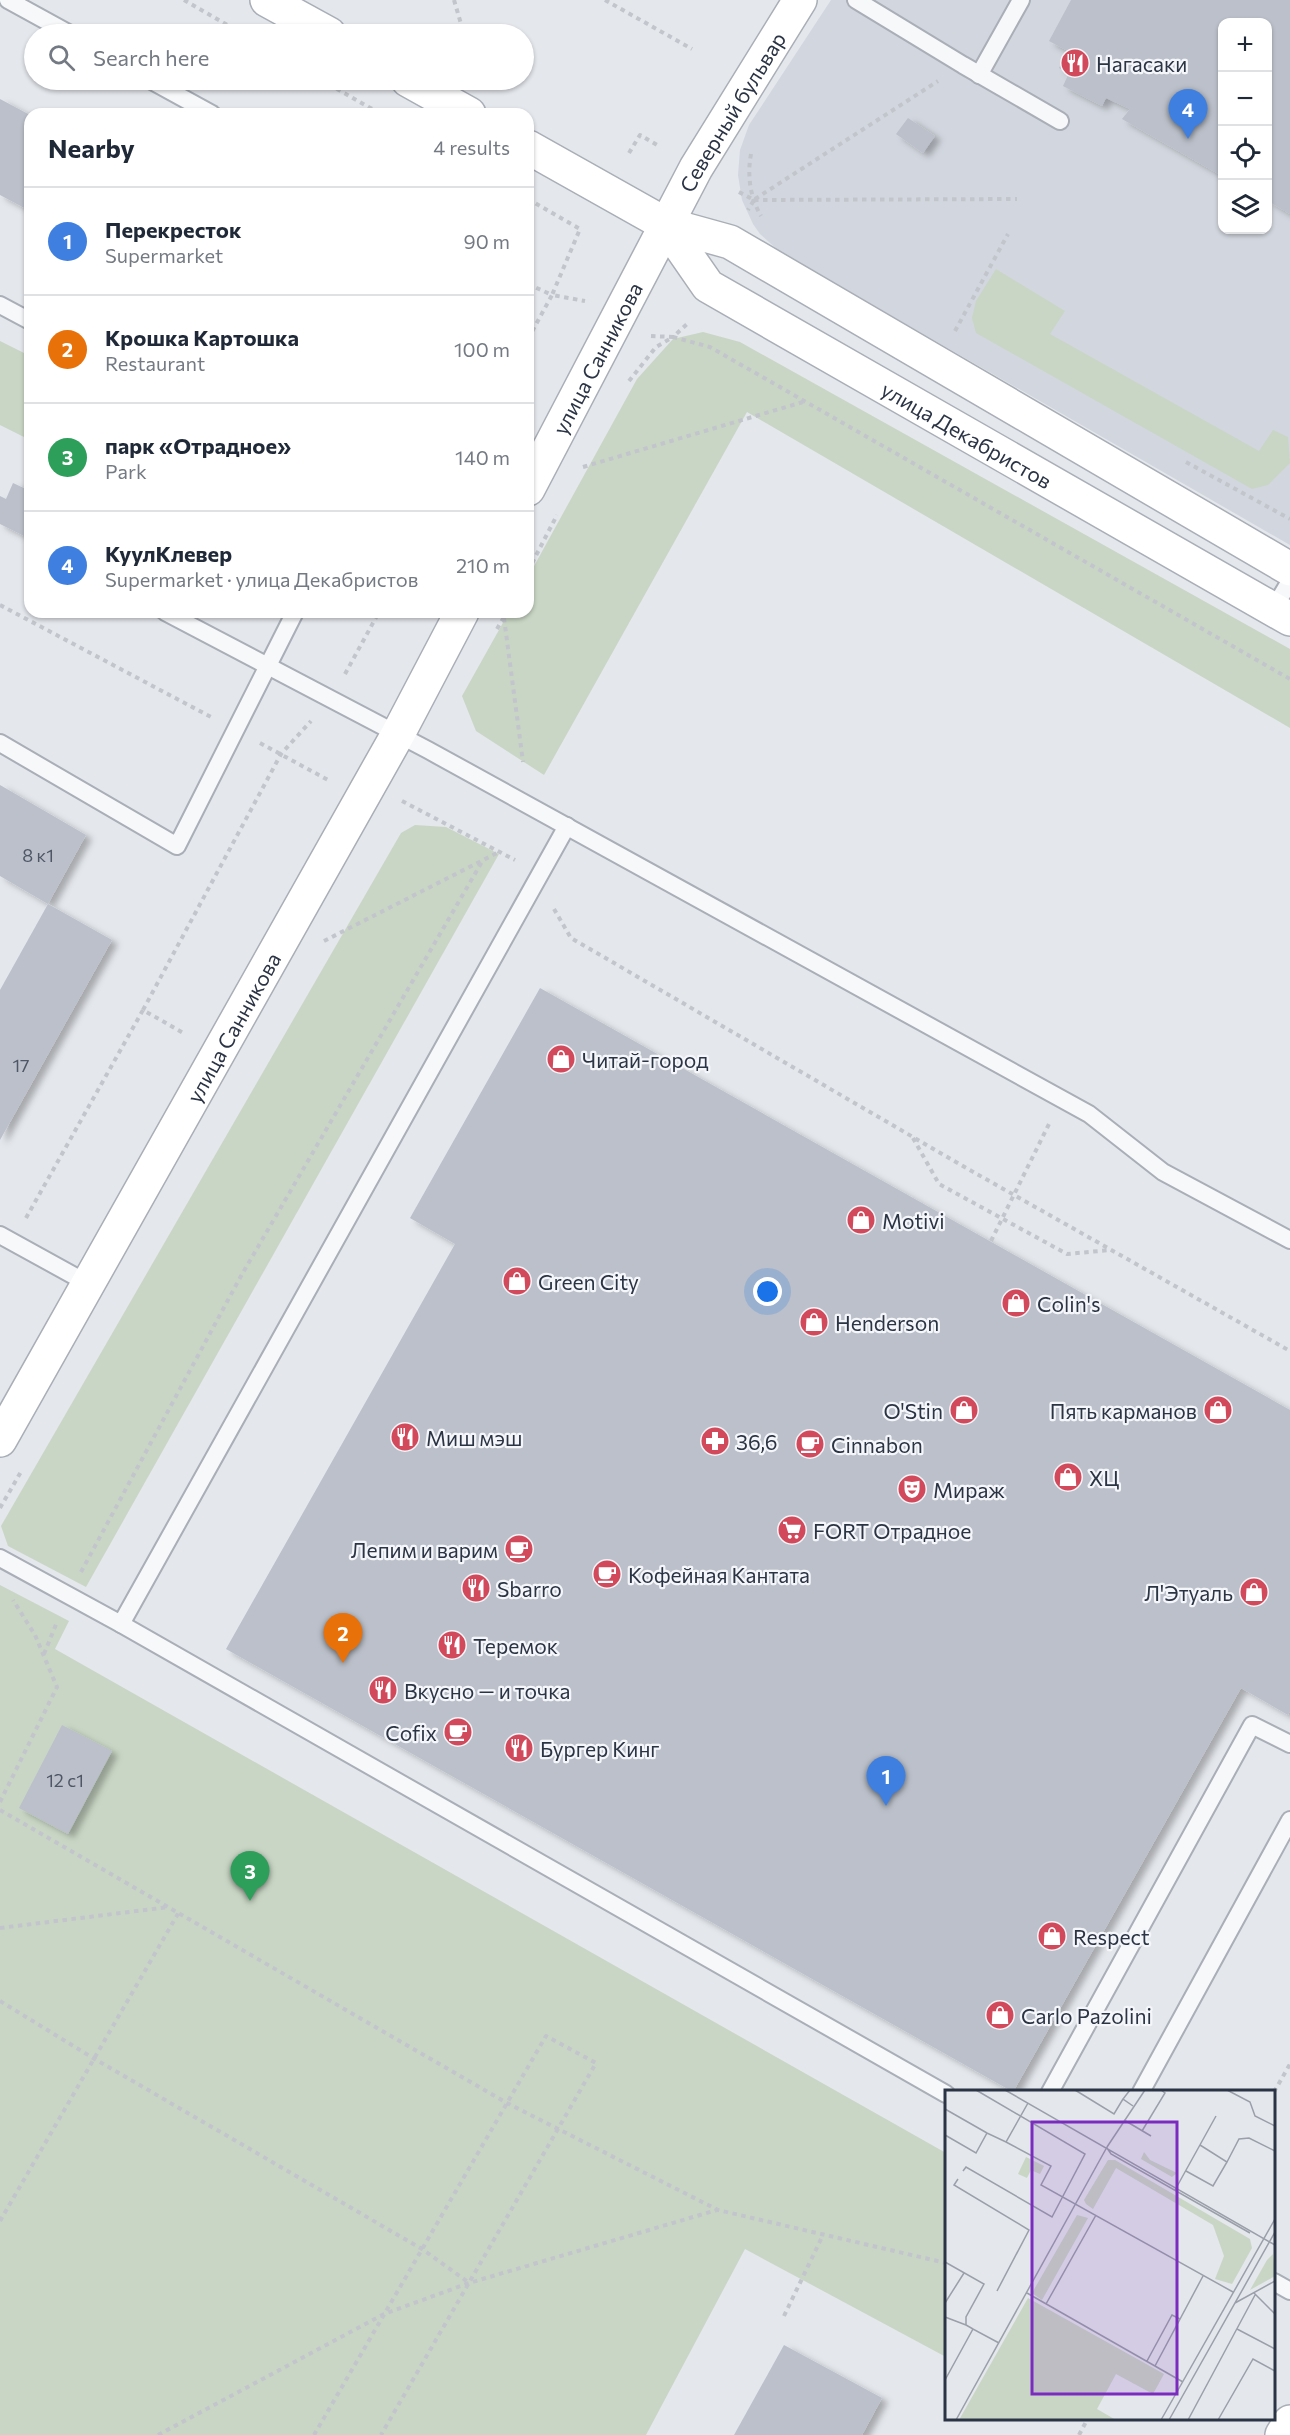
<!DOCTYPE html>
<html lang="en">
<head>
<meta charset="utf-8">
<style>
	body { margin:0; font-family:Commissioner,sans-serif; background:#f6f6f7; color:#1f2937 }
	.controls { position:absolute; right:18px; top:18px; display:grid; overflow:hidden; border-radius:12px; box-shadow:0 2px 4px #0004 }
	.controls button { width:54px; height:54px; display:grid; place-items:center; padding:0; border:0; border-bottom:2px solid #e0e1e3; background:#fff; color:#1f2937; font:30px sans-serif }
	.you { position:absolute; left:768px; top:1292px; width:21px; height:21px; margin:-15px; border:4px solid #fff; border-radius:50%; background:#1a73e8; box-shadow:0 0 0 9px #1a73e833 }
	.badge { display:grid; place-items:center; width:39px; height:39px; border-radius:50%; background:#d1495b; color:#fff; font-size:20px; font-weight:700 }
	.pin { position:absolute; translate:-50% -50px; filter:drop-shadow(0 2px 3px #0008) }
	.pin::after { content:''; position:absolute; top:32px; width:21px; height:18px; background:inherit; clip-path:polygon(0 0,100% 0,50% 100%) }
	.list { margin:0; padding:0; list-style:none }
	h2 { display:flex; justify-content:space-between; align-items:center; height:78px; margin:0; padding:0 24px; font-size:26px }
	h2 small { font-size:20px; font-weight:400; color:#747a83 }
	.list li { display:grid; grid-template-columns:39px 1fr auto; gap:18px; align-items:center; box-sizing:border-box; height:108px; padding:0 24px; border-top:2px solid #e0e1e3 }
	.list b { display:block; font-size:22px; white-space:nowrap }
	.list p { margin:0; font-size:20px; white-space:nowrap; color:#747a83 }
	.list em { font-size:20px; font-style:normal; color:#747a83 }
	.icon { flex:none; width:33px; height:33px; fill:none; stroke:currentColor; stroke-width:2; stroke-linecap:round; stroke-linejoin:round }
	.map { position:relative; flex:none; width:1290px; height:2435px; overflow:hidden }
	.search { position:absolute; background:#fff; box-shadow:0 2px 4px #0004; left:24px; top:24px; width:510px; height:66px; display:flex; align-items:center; gap:15px; box-sizing:border-box; padding:0 21px; border-radius:33px; color:#747a83; font-size:22px }
	.panel { position:absolute; background:#fff; box-shadow:0 2px 4px #0004; left:24px; top:108px; width:510px; height:510px; border-radius:18px }
	.map>svg:first-child { display:block }
</style>
</head>
<body>
<div class="map">
<svg width="1290" height="2435" viewBox="0 0 1290 2435">
	<defs>
		<filter id="shadow"><feDropShadow dx="6" dy="4" stdDeviation="3" flood-color="#0004"/></filter>
	</defs>
	<rect width="100%" height="100%" fill="#e4e7ec"/>
	<path fill="#d2d6de" fill-rule="evenodd" d="M831,0H1290V545L779,251L760,234L753,224L742,200L738,175L740,150L749,125ZM1222,22H1268V230H1222Z"/>
	<g fill="#c9d6c5">
		<path d="M996,269L1065,311L1050,334L1259,451L1273,430L1288,437L1290,463L1268,485L1252,489L976,333L972,318L976,301Z"/>
		<path d="M703,332L740,342L1290,649V728L747,412L544,775L476,731L462,696L509,612H528V577L637,379L673,339Z"/>
		<path d="M0,341L30,356V440L0,425Z"/>
		<path d="M415,825L446,827L499,854L86,1587L8,1546L1,1526L401,833Z"/>
		<path d="M0,1585L69,1621L55,1649L946,2153V2357L745,2249L646,2435H0Z"/>
	</g>
	<g fill="#bbc0ca" filter="url(#shadow)">
		<path d="M1071,0H1290V214L1268,201V22H1222V176L1122,119L1130,109L1106,98L1102,106L1063,86L1069,73L1059,68L1068,51L1049,41Z"/>
		<path d="M0,99L30,115V211L0,195Z"/>
		<path d="M908,118L935,136L923,153L896,134Z"/>
		<path d="M13,483L30,491V539L0,524V496L6,499Z"/>
		<path d="M0,785L86,835L48,904L0,876Z"/>
		<path d="M48,904L112,940L0,1140V990Z"/>
		<path d="M540,988L1290,1410V1711L1288,1715L1241,1688L1013,2092L226,1649L455,1244L410,1218Z"/>
		<path d="M62,1725L112,1751L68,1834L19,1808Z"/>
		<path d="M784,2345L882,2398L862,2435H734Z"/>
	</g>
	<g fill="none" stroke-linecap="round" stroke-linejoin="round">
		<g stroke="#a9aeb7" stroke-width="20">
			<g id="lane">
				<path d="M8,0L70,34"/>
				<path d="M856,0L963,65L1060,121"/>
				<path d="M979,75L1021,0"/>
				<path d="M150,80L212,114"/>
				<path d="M0,305L30,321"/>
				<path d="M1273,610L1290,581"/>
				<path d="M165,612L428,750L1089,1114L1163,1172L1290,1240"/>
				<path d="M0,743L177,846L295,612"/>
				<path d="M0,1235L87,1283"/>
				<path d="M0,1558L121,1624L946,2094"/>
				<path d="M121,1624L567,826"/>
				<path d="M1050,2092L1252,1725L1290,1744"/>
				<path d="M1141,2092L1290,1820"/>
				<path d="M1274,2282L1290,2291"/>
			</g>
		</g>
		<g stroke="#a9aeb7" stroke-width="36">
			<g id="secondary">
				<path d="M267,0L329,34"/>
				<path d="M408,80L469,114"/>
				<path d="M528,147L665,224L730,242L1290,569"/>
				<path id="s1" d="M665,224L708,286L1290,619"/>
				<path id="s2" d="M528,489L696,168L800,0"/>
				<path id="s3" d="M0,1440L398,734L462,612"/>
				<path d="M1282,2435L1290,2422"/>
			</g>
		</g>
		<g stroke="#c2c5cb" stroke-width="4" stroke-dasharray="4.5 4.5" stroke-linecap="butt">
			<path d="M184,0L243,34"/>
			<path d="M454,0L464,34"/>
			<path d="M605,0L692,49"/>
			<path d="M321,80L381,114"/>
			<path d="M629,153L640,135L657,145"/>
			<path d="M751,154C747,175 750,197 761,216"/>
			<path d="M739,192L754,200L748,210"/>
			<path d="M528,199L580,229L552,295L585,301"/>
			<path d="M755,199L938,81"/>
			<path d="M754,200L1017,199"/>
			<path d="M528,284L552,295L528,339"/>
			<path d="M955,331L1008,234"/>
			<path d="M651,336L673,337L687,324"/>
			<path d="M629,381L656,347L673,337L710,347L1290,679"/>
			<path d="M1186,462L1290,519"/>
			<path d="M583,467L803,402"/>
			<path d="M528,571L557,515"/>
			<path d="M0,605L211,717"/>
			<path d="M504,618L523,762"/>
			<path d="M497,629L507,612"/>
			<path d="M345,674L379,612"/>
			<path d="M260,743L328,780"/>
			<path d="M402,801L515,860"/>
			<path d="M554,909L571,938L961,1165L1290,1351"/>
			<path d="M324,941L499,852"/>
			<path d="M143,1010L281,754L311,721"/>
			<path d="M913,1138L939,1184L1067,1254L1110,1250"/>
			<path d="M26,1218L143,1010L185,1034"/>
			<path d="M991,1241L1049,1124"/>
			<path d="M0,1508L22,1470"/>
			<path d="M81,1572L241,1276L483,860"/>
			<path d="M44,1654L57,1622"/>
			<path d="M0,1802L57,1687L35,1635L13,1600"/>
			<path d="M0,1810L507,2103L718,2210L946,2263"/>
			<path d="M0,1928L169,1907"/>
			<path d="M0,2001L93,2058L422,2249L468,2282"/>
			<path d="M1274,2092L1290,2064"/>
			<path d="M0,2221L179,1912"/>
			<path d="M784,2316L823,2235"/>
			<path d="M158,2435L384,2314L469,2283L717,2210"/>
			<path d="M314,2435L546,2036L596,2063L381,2435"/>
			<path d="M1079,2435L1088,2418"/>
		</g>
		<use href="#lane" stroke="#f7f8fa" stroke-width="16"/>
		<use href="#secondary" stroke="#fff" stroke-width="33"/>
	</g>
	<defs>
		<g id="restaurant-disc" transform="scale(1.5)"><circle r="9.5" fill="#d1495b" stroke="#f4f6f9"/><path d="M-5-6h1v4h1v-4h1v4h1v-4h1v5L-1.5 .5V6h-2V.5L-5-1ZM5-6V6H3V1.5H1.5Q1.5-4 5-6Z" fill="#fff"/></g>
		<g id="shop-disc" transform="scale(1.5)"><circle r="9.5" fill="#d1495b" stroke="#f4f6f9"/><path d="M-5-2.5h2.3a2.7 3.5 0 0 1 5.4 0H5L5.5 6h-11ZM-1.5-2.5h3a1.5 2.3 0 0 0-3 0Z" fill="#fff"/></g>
		<g id="pharmacy-disc" transform="scale(1.5)"><circle r="9.5" fill="#d1495b" stroke="#f4f6f9"/><path d="M-2-6h4v4h4v4h-4v4h-4v-4h-4v-4h4Z" fill="#fff"/></g>
		<g id="cafe-disc" transform="scale(1.5)"><circle r="9.5" fill="#d1495b" stroke="#f4f6f9"/><path d="M-5.5-4.5H6V0H3Q3 3.5 0 3.5H-2.5Q-5.5 3.5-5.5 0ZM3-3.2v2h1.7v-2ZM-6 4.5H4V6H-6Z" fill="#fff"/></g>
		<g id="theatre-disc" transform="scale(1.5)"><circle r="9.5" fill="#d1495b" stroke="#f4f6f9"/><path d="M-5-5.5Q0-4 5-5.5V0Q5 5 0 6Q-5 5-5 0ZM-3.3-2.5H-1v1.5H-3.3ZM1-2.5H3.3v1.5H1ZM-2.8 1Q0 5.5 2.8 1Z" fill="#fff"/></g>
		<g id="supermarket-disc" transform="scale(1.5)"><circle r="9.5" fill="#d1495b" stroke="#f4f6f9"/><path d="M-6-5.5h2.5l.6 2H6L4.5 2H-2.5L-4.4-4H-6ZM-1.5 3.2a1.3 1.3 0 1 0 .1 0ZM3 3.2a1.3 1.3 0 1 0 .1 0Z" fill="#fff"/></g>
	</defs>
	<g fill-rule="evenodd">
		<use href="#restaurant-disc" x="1075" y="63"/>
		<use href="#shop-disc" x="561" y="1059"/>
		<use href="#shop-disc" x="861" y="1220"/>
		<use href="#shop-disc" x="517" y="1281"/>
		<use href="#shop-disc" x="1016" y="1303"/>
		<use href="#shop-disc" x="814" y="1322"/>
		<use href="#shop-disc" x="964" y="1410"/>
		<use href="#shop-disc" x="1218" y="1410"/>
		<use href="#restaurant-disc" x="405" y="1437"/>
		<use href="#pharmacy-disc" x="715" y="1441"/>
		<use href="#cafe-disc" x="810" y="1444"/>
		<use href="#shop-disc" x="1068" y="1477"/>
		<use href="#theatre-disc" x="912" y="1489"/>
		<use href="#supermarket-disc" x="792" y="1530"/>
		<use href="#cafe-disc" x="519" y="1549"/>
		<use href="#cafe-disc" x="607" y="1574"/>
		<use href="#restaurant-disc" x="476" y="1588"/>
		<use href="#shop-disc" x="1254" y="1592"/>
		<use href="#restaurant-disc" x="452" y="1645"/>
		<use href="#restaurant-disc" x="383" y="1690"/>
		<use href="#cafe-disc" x="458" y="1732"/>
		<use href="#restaurant-disc" x="519" y="1748"/>
		<use href="#shop-disc" x="1052" y="1936"/>
		<use href="#shop-disc" x="1000" y="2015"/>
	</g>
	<g text-anchor="middle" dominant-baseline="central" stroke-width="4.5" stroke-linejoin="round" paint-order="stroke">
		<g font-size="18" fill="#4f5766">
			<text x="38" y="855">8 к1</text>
			<text x="21" y="1065">17</text>
			<text x="65" y="1780">12 с1</text>
		</g>
		<g font-size="21" fill="#2b3445" stroke="#f4f6f9" text-anchor="start">
			<text x="1096" y="63">Нагасаки</text>
			<text x="582" y="1059">Читай-город</text>
			<text x="882" y="1220">Motivi</text>
			<text x="538" y="1281">Green City</text>
			<text x="1037" y="1303">Colin's</text>
			<text x="835" y="1322">Henderson</text>
			<text x="943" y="1410" text-anchor="end">O'Stin</text>
			<text x="1197" y="1410" text-anchor="end">Пять карманов</text>
			<text x="426" y="1437">Миш мэш</text>
			<text x="736" y="1441">36,6</text>
			<text x="831" y="1444">Cinnabon</text>
			<text x="1089" y="1477">ХЦ</text>
			<text x="933" y="1489">Мираж</text>
			<text x="813" y="1530">FORT Отрадное</text>
			<text x="498" y="1549" text-anchor="end">Лепим и варим</text>
			<text x="628" y="1574">Кофейная Кантата</text>
			<text x="497" y="1588">Sbarro</text>
			<text x="1233" y="1592" text-anchor="end">Л'Этуаль</text>
			<text x="473" y="1645">Теремок</text>
			<text x="404" y="1690">Вкусно — и точка</text>
			<text x="437" y="1732" text-anchor="end">Cofix</text>
			<text x="540" y="1748">Бургер Кинг</text>
			<text x="1073" y="1936">Respect</text>
			<text x="1021" y="2015">Carlo Pazolini</text>
		</g>
		<g font-size="21" fill="#2b3445" stroke="#f4f6f9">
			<text stroke="none"><textPath href="#s2" startOffset="429">Северный бульвар</textPath></text>
			<text stroke="none"><textPath href="#s2" startOffset="148">улица Санникова</textPath></text>
			<text stroke="none"><textPath href="#s1" startOffset="374">улица Декабристов</textPath></text>
			<text stroke="none"><textPath href="#s3" startOffset="474">улица Санникова</textPath></text>
		</g>
	</g>
	<g transform="translate(945 2090)">
		<rect width="330" height="330" fill="#e4e7ec"/>
		<path d="M199,62L205,70L232,83L227,87L196,69ZM81,67L99,76L95,84L86,80L82,88L73,84ZM163,70H170L305,149L307,158L287,194L270,189L279,166L268,135L171,78L148,119L141,114L139,110ZM132,125L143,128L97,210L87,203ZM328,164L330,186L305,200L322,170ZM83,208L219,284L208,304L171,284L152,319L171,330H14Z" fill="#c9d6c5"/>
		<path fill="none" stroke="#9a9fa9" stroke-width="1.5" d="M60,0L330,155M130,0L169,24L178,9M185,0L178,9L188,16M282,0L305,12L310,26L330,36M0,19L42,43M179,30L206,46M197,41L220,3L216,0M0,45L31,63L42,43L61,52L83,13M61,52L106,76L96,95L288,202M162,57L200,0M162,58L166,64L305,143M282,72L294,49L304,48L330,61M18,81L21,77L107,127L140,64L31,0M241,81L268,96L282,72L255,55M13,89L9,95L84,140L52,201M230,100L271,26M0,172L39,194L21,227V235L28,239M82,203L238,292M309,203L330,224M0,213L19,183M290,213L330,191M101,214L151,125M0,227L21,235M292,239L330,259M202,271L227,225L235,229M210,276L258,186M0,290L28,239L54,253M11,330L162,57M216,330L330,129M224,330L330,142M243,330L310,205M273,330L308,269L330,281"/>
		<path fill="#7b2cbf" fill-opacity="0.15" stroke="#7b2cbf" stroke-width="3" d="M87,32H232V304H87Z"/>
		<rect width="330" height="330" fill="none" stroke="#2b3445" stroke-width="3"/>
	</g>
</svg>
<div class="controls">
<button>+</button>
<button>−</button>
<button><svg class="icon" aria-label="locate" viewBox="0 0 24 24"><circle cx="12" cy="12" r="6"/><path d="M12 2v4M12 18v4M2 12h4M18 12h4"/></svg></button>
<button><svg class="icon" aria-label="layers" viewBox="0 0 24 24"><path d="M12 4l9 5-9 5-9-5zM3 14l9 5 9-5"/></svg></button>
</div>
<div class="you"></div>
<div class="pin badge" style="left:886px;top:1806px;background:#3f7fe0">1</div>
<div class="pin badge" style="left:343px;top:1663px;background:#e8710a">2</div>
<div class="pin badge" style="left:250px;top:1901px;background:#2e9e5b">3</div>
<div class="pin badge" style="left:1188px;top:139px;background:#3f7fe0">4</div>
<div class="search"><svg class="icon" aria-label="search" viewBox="0 0 24 24"><circle cx="10" cy="10" r="6"/><path d="M15 15l6 6"/></svg>Search here</div>
<section class="panel">
<h2>Nearby<small>4 results</small></h2>
<ul class="list">
<li><span class="badge" style="background:#3f7fe0">1</span><div><b>Перекресток</b><p>Supermarket</p></div><em>90 m</em></li>
<li><span class="badge" style="background:#e8710a">2</span><div><b>Крошка Картошка</b><p>Restaurant</p></div><em>100 m</em></li>
<li><span class="badge" style="background:#2e9e5b">3</span><div><b>парк «Отрадное»</b><p>Park</p></div><em>140 m</em></li>
<li><span class="badge" style="background:#3f7fe0">4</span><div><b>КуулКлевер</b><p>Supermarket · улица Декабристов</p></div><em>210 m</em></li>
</ul>
</section>
</div>
</body>
</html>
